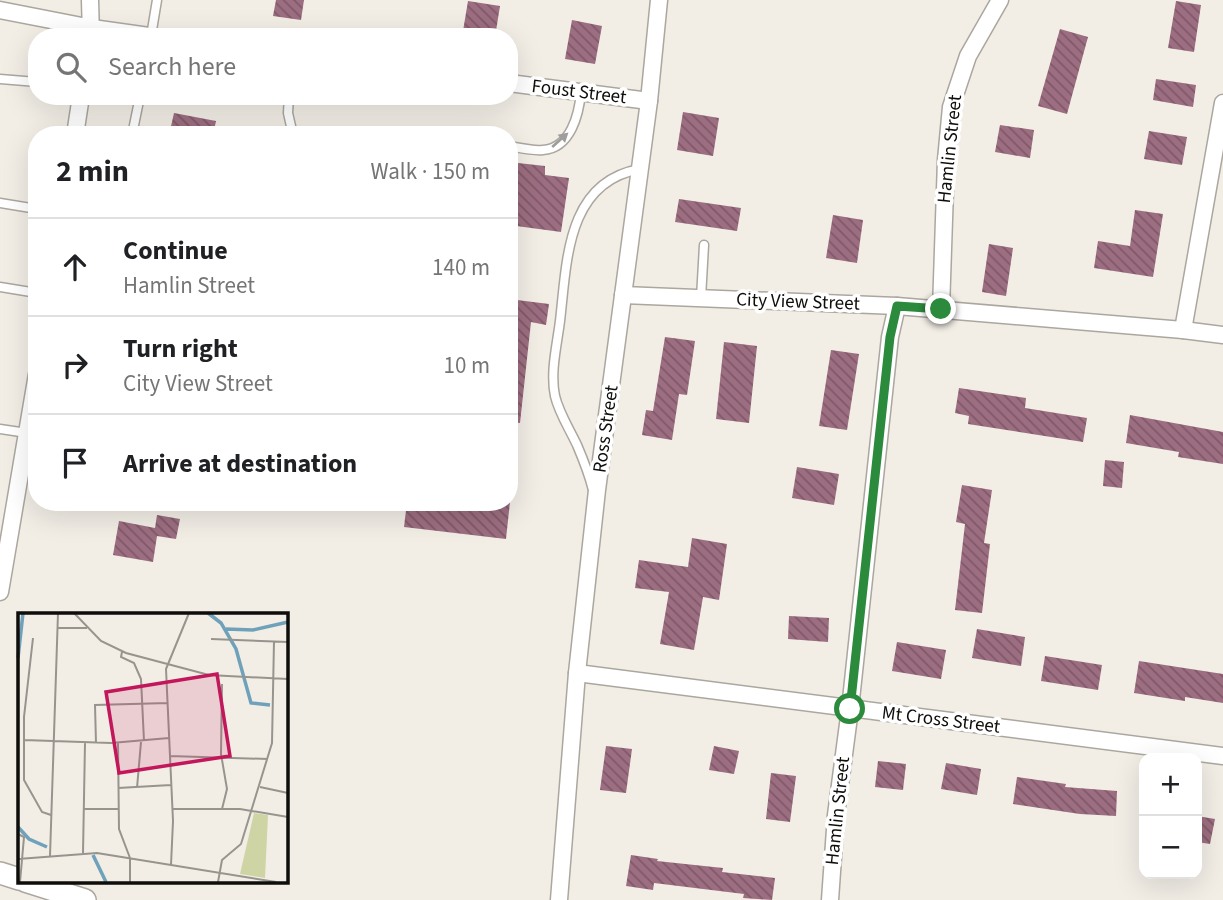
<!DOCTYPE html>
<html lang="en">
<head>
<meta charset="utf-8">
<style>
	body { margin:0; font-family:"Source Sans 3",sans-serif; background:#f6f6f6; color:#202124 }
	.controls { position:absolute; right:21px; bottom:21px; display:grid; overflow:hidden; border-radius:14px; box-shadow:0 7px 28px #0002 }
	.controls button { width:63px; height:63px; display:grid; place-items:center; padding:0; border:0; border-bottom:2px solid #e0e0e0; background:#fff; color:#202124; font:35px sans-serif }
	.stop { position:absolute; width:21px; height:21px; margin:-16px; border:5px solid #2b8a3c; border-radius:50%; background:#fff }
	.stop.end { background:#2b8a3c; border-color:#fff; box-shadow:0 2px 7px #0008 }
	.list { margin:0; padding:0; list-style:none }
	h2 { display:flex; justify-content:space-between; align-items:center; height:91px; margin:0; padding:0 28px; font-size:30px }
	h2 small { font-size:23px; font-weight:400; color:#757577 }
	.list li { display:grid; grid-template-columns:46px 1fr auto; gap:21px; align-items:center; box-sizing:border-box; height:98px; padding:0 28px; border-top:2px solid #e0e0e0 }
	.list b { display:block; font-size:26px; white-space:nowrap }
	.list p { margin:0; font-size:23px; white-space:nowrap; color:#757577 }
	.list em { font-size:23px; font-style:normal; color:#757577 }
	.icon { flex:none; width:38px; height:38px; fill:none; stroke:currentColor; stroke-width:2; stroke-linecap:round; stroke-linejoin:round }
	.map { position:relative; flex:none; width:1223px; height:900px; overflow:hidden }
	.search { position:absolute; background:#fff; box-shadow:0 7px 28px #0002; left:28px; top:28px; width:490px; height:77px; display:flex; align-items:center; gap:18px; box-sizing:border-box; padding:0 24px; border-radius:28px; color:#757577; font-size:26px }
	.panel { position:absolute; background:#fff; box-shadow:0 7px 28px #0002; left:28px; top:126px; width:490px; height:385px; border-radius:28px }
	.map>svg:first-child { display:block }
</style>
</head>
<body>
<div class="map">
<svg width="1223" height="900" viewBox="0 0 1223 900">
	<defs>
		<pattern id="building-back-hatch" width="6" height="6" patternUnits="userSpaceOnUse" patternTransform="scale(1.75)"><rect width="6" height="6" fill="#9d6e81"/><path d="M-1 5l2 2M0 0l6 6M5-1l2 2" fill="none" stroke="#7e5968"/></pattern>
	</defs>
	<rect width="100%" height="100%" fill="#f2eee6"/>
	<g fill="url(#building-back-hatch)">
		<path d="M276,0H304L301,20L273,16Z"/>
		<path d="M468,1L500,6L495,37H462Z"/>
		<path d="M1176,1L1201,5L1194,52L1168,48Z"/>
		<path d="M572,20L602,26L595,64L565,59Z"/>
		<path d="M1060,29L1088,37L1067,114L1038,106Z"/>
		<path d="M1156,79L1196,85L1193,107L1153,100Z"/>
		<path d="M683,112L719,118L713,156L677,150Z"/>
		<path d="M174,113L216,121L213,135H169Z"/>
		<path d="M1000,125L1034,130L1030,158L995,152Z"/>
		<path d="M1149,131L1187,137L1182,165L1144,159Z"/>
		<path d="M509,162L545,166V175L569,178L561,232L509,225Z"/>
		<path d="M679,199L741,208L737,231L675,222Z"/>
		<path d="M1135,210L1163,214L1153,277L1094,268L1098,241L1130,246Z"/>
		<path d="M833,215L863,220L857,263L826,258Z"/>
		<path d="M989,244L1013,248L1006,296L982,292Z"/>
		<path d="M509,299L549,304L546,325L531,322L520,423L509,422Z"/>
		<path d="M665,337L695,341L687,395L679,394L672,440L642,435L646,410L653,411Z"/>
		<path d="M724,342L757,346L749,423L716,419Z"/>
		<path d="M831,350L859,354L847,430L819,426Z"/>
		<path d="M959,388L1026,398L1025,408L1087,418L1083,442L968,424L969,416L955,413Z"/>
		<path d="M1130,415L1223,432V464L1178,457L1179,452L1126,443Z"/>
		<path d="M1105,460L1124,462L1122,488L1103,486Z"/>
		<path d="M797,467L839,474L834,505L792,498Z"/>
		<path d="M962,485L992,490L984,543L990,544L982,613L955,610L965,524L956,522Z"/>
		<path d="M407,502H510L506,539L404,527Z"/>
		<path d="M157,515L180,519L176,539L157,536L153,562L113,555L119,521L155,528Z"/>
		<path d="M692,538L727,544L719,600L703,597L694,650L660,644L669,592L635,588L639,560L688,567Z"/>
		<path d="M789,616L829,618L828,642L788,639Z"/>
		<path d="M977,629L1025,637L1021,666L972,658Z"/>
		<path d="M897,642L946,650L941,679L892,671Z"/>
		<path d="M1045,656L1102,665L1098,690L1041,681Z"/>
		<path d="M1139,661L1223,674V703L1185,697V701L1134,693Z"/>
		<path d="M606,746L632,749L626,793L600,790Z"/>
		<path d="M714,746L739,751L734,774L709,770Z"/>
		<path d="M878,761L906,764L903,790L875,787Z"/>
		<path d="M946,763L981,769L977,795L941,789Z"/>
		<path d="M771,773L796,776L790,822L766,819Z"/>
		<path d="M1017,777L1066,784L1065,787L1117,791L1116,816L1080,814L1013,804Z"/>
		<path d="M1197,816L1215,819L1210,844L1197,842Z"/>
		<path d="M631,855L658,859L657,861L723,868L722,872L775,878L772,900L743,898L744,894L654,883L653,890L626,886Z"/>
	</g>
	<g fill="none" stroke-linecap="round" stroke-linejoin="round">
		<g stroke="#aba79f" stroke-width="11">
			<g id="lane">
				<path d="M151,36L157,0"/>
				<path d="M0,79L37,82"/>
				<path d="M174,96C189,98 205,102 220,96"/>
				<path d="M289,96L288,113L293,135"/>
				<path d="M132,135L140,96"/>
				<path d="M399,135H423"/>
				<path d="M509,146C520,148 533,151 543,150C571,148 579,114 581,92"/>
				<path d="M0,203L37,209"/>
				<path d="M0,287L37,293"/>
				<path d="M701,298L704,245"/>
				<path d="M0,429L27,433"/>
				<path d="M593,490C589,474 583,459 577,445C569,428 559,413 555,396C550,372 557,345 560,321C567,262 566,182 640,169"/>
			</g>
		</g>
		<g stroke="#aba79f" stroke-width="19">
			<g id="street">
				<path d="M90,0L91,36"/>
				<path d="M0,10L92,28L156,37"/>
				<path d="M509,83L649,101"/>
				<path d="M75,135L81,96"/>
				<path d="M623,295L897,306L1183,330L1223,335"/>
				<path d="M941,309L946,160L951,107L968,56L1000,0"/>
				<path d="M1183,330L1223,103"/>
				<path d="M0,592L37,374"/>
				<path d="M577,673L1223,756"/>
				<path d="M559,900L577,673L597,490L649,101L659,0"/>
				<path d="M830,900L836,815L850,709L890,337L897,306"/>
			</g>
		</g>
		<g stroke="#aba79f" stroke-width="24">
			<g id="secondary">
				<path d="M0,873L19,879"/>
				<path d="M25,881L85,900"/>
			</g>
		</g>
		<use href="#lane" stroke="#fff" stroke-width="8"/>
		<use href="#street" stroke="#fff" stroke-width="16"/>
		<use href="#secondary" stroke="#fff" stroke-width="21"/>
	</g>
	<defs><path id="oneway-solid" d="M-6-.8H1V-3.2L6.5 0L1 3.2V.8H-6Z" transform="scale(1.75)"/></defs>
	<use fill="#9f9e9d" href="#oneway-solid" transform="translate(560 140) rotate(-42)"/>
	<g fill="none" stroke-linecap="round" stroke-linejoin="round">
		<path stroke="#2b8a3c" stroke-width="9" d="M850,709L890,337L897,306L941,309"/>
	</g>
	<g text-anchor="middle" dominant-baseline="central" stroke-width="7" stroke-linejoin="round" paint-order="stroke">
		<g font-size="19" fill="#0e0d0a" stroke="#fff">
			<text transform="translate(579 92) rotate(7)">Foust Street</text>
			<text transform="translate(950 149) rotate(-84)">Hamlin Street</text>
			<text transform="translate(798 302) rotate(2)">City View Street</text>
			<text transform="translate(606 429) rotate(-82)">Ross Street</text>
			<text transform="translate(941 720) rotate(7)">Mt Cross Street</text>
			<text transform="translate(838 811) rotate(-84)">Hamlin Street</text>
		</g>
	</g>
	<g transform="translate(18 613)">
		<rect width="270" height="270" fill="#f2eee6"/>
		<path d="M236,200L250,202L247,265L222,261Z" fill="#cfd4a4"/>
		<path fill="none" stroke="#6fa2ba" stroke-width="3.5" d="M190,0L203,10L218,36L233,90L252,92M208,16L235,17L270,9M0,45L5,0M0,214L11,226L29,234M75,242L88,269"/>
		<path fill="none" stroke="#97948e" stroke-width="2" d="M56,0L83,28L108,40L191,62L270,66M40,15H69M15,25L6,104V167L24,199L33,202M193,26L270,29M104,39L103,44L116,50L123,66L126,128M204,71L203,141L209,176L204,196M6,127L93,130L151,125M78,130L77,92L150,90M100,130L101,216L112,245M152,143L250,146M242,174L270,180M100,175L153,172M119,175L123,129M66,196H100M155,196H222L270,204M0,221L6,224L2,269M65,240L67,130M32,243L40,0M112,245V269M0,246L79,240L258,269M153,252L155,208L148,56L171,0M200,269L204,247L223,231L254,130L256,28"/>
		<path fill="#c2185b" fill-opacity="0.15" stroke="#c2185b" stroke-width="3.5" d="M199,61L212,143L101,160L88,79Z"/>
		<rect width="270" height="270" fill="none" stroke="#0e0d0a" stroke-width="3.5"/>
	</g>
</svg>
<div class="controls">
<button>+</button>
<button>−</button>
</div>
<div class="stop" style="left:850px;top:709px"></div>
<div class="stop end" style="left:941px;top:309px"></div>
<div class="search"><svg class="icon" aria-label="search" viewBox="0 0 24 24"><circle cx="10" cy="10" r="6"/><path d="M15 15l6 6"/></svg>Search here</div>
<section class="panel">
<h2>2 min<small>Walk · 150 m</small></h2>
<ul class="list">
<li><svg class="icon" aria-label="ahead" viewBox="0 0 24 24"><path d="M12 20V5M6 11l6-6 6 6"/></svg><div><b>Continue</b><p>Hamlin Street</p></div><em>140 m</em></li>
<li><svg class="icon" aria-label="right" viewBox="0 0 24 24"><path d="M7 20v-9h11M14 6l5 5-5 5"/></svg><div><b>Turn right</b><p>City View Street</p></div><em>10 m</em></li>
<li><svg class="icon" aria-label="arrive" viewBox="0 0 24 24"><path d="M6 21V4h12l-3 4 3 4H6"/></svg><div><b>Arrive at destination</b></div></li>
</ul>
</section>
</div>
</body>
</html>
